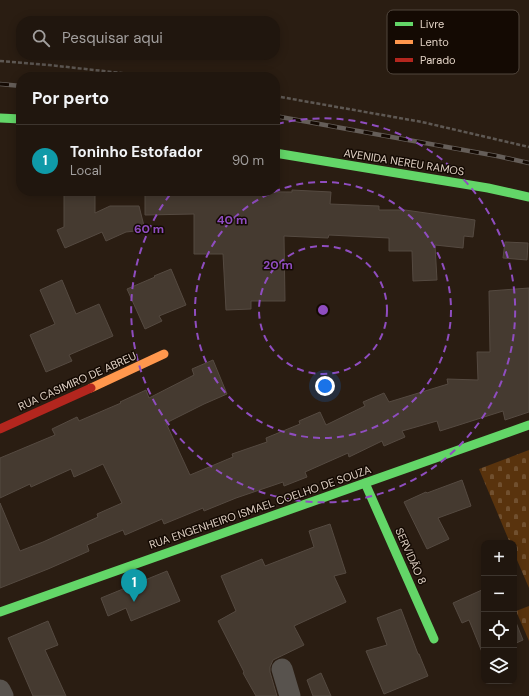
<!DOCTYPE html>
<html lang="pt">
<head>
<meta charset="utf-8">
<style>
	body { margin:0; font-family:"DM Sans",sans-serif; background:#281f17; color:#f1f3f6 }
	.controls { position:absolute; right:12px; bottom:12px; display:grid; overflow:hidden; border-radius:8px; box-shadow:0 2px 10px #0003 }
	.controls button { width:36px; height:36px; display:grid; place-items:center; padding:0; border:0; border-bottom:1px solid #3d352e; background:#20160e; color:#f1f3f6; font:20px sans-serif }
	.you { position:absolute; left:325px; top:386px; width:14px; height:14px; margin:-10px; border:3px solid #fff; border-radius:50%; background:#1a73e8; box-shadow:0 0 0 6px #1a73e833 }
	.badge { display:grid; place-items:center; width:26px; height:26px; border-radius:50%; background:#1a73e8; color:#fff; font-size:13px; font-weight:700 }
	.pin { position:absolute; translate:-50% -33px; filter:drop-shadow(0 1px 2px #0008) }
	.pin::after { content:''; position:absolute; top:21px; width:14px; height:12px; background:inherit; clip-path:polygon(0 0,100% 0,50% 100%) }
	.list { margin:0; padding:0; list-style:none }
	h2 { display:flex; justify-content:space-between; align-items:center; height:52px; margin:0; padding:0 16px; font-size:17px }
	h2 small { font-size:13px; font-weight:400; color:#a29f9e }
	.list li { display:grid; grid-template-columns:26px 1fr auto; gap:12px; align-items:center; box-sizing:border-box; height:72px; padding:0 16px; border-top:1px solid #3d352e }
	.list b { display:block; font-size:15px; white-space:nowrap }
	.list p { margin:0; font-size:13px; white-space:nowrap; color:#a29f9e }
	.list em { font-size:13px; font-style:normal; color:#a29f9e }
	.icon { flex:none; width:22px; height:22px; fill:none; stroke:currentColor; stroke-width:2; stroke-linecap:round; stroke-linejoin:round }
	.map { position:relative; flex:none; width:529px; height:696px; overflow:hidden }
	.search { position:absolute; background:#20160e; box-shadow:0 2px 10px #0003; left:16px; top:16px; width:264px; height:44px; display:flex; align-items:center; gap:10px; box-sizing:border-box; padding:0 14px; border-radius:16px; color:#a29f9e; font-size:15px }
	.panel { position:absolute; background:#20160e; box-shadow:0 2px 10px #0003; left:16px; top:72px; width:264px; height:124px; border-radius:16px }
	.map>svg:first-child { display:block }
</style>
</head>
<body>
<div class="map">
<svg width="529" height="696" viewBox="0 0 529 696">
	<defs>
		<pattern id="cemetery-stones" width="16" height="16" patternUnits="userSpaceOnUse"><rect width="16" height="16" fill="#59330d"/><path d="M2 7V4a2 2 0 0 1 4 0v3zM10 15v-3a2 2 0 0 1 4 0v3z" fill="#71502f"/></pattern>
	</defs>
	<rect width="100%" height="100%" fill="#2a1d12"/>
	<g fill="url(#cemetery-stones)">
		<path d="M529,450V588L514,553V543H510L479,469Z"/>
		<path d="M529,606V641L516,611Z"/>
	</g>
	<g fill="#453a30" stroke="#554a41">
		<path d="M292,190L331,192L330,204L379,206V210H405L475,220L473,237L464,236L463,248L435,245L437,280L413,281L412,251H389V238L329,235L328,238L284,236L285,301H251V309L226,310L223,254H194V214L145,215V191L292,192Z"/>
		<path d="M64,191H95V213L110,206H139L145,230L126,232L106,241L102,232L65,248L57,230L64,227Z"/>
		<path d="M505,242L528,243L527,260L503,258Z"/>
		<path d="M171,269L186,305L159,316L162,321L145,329L127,289L155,277L154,276Z"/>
		<path d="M62,280L76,314L99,304L113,336L69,355L72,361L46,372L30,335L55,324L40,290Z"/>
		<path d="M529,288V412L505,420L503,411L440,431L437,421L402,431L405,437L384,446L382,441L349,457L348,453L305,472L307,477L284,486L283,482L236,498L204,511L203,508L164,524L162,519L125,535L123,530L87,545L89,551L48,569L0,588V503L20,551L43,542L98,517L97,514L122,503L103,464L74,477L71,469L31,487L30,484L0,498V458L55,435L52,429L77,417L79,421L121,403L120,402L146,390L149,398L194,375L192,369L213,360L227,394L204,404L166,423L190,475L233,457L232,454L267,442L266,438L300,424L299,421L320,412L326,425L365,406L363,402L384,393L389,402L448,384L447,379L478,380L477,352H490L489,291Z"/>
		<path d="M462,480L471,506L438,518L449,539L427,549L404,502L426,492L427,493Z"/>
		<path d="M330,524L346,573L334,576L346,602L294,626L304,645L273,660L270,667V672L277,696H256L243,673L244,672L218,621L236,611L221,576L262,559L265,566L314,547L309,531Z"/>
		<path d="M167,571L180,601L131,621L126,608L108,616L101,598Z"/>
		<path d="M484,589V657L469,620L462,623L453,603Z"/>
		<path d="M401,609L418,654H419L428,676L384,694L366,651L387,645L377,618Z"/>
		<path d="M514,620H515L523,640L514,644Z"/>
		<path d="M48,621L58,645L45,650L66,696H33L8,638Z"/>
		<path d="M321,673L331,696H313L307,680Z"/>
	</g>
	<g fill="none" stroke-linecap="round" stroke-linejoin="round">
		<g stroke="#5e5853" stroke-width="2.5" stroke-dasharray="4 2" stroke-linecap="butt">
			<path d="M0,61L49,65L157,77"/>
			<path d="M275,96L422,122L529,147"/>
		</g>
		<g stroke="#58534e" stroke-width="21">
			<path d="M282,669L290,696"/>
			<path d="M0,690L3,696"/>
		</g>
		<g stroke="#63d668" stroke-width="9">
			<path d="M0,118L21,119"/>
			<path d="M275,153L488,188L529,197"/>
			<path d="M365,483L434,639"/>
			<path d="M0,612L529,425"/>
		</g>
		<path stroke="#ff974d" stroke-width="9" d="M91,388L164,354"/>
		<path stroke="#b3261e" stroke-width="9" d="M0,429L91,388"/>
		<g stroke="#655e59" stroke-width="4.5">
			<g id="rail">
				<path d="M0,84L21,86"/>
				<path d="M275,116L497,156L529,163"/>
			</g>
		</g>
		<use href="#rail" stroke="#140a03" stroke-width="3" stroke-dasharray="9" stroke-linecap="butt"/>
	</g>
	<g fill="none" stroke="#8f4dc0" stroke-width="2" stroke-dasharray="7 5">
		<circle cx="323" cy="310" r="64"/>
		<circle cx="323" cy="310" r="128"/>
		<path d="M277 124A192 192 0 1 1 172 192"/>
	</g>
	<g text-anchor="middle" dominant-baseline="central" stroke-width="3" stroke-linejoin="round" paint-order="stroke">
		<g font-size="11" fill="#e0d1c4" stroke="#140a03">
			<text transform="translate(404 162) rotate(9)">AVENIDA NEREU RAMOS</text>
			<text transform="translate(77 381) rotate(-24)">RUA CASIMIRO DE ABREU</text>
			<text transform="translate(260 507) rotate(-19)">RUA ENGENHEIRO ISMAEL COELHO DE SOUZA</text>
			<text transform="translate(411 556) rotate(66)">SERVIDÃO 8</text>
		</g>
	</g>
	<rect x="387" y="10" width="132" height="64" rx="6" fill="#140a03" stroke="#51463d" stroke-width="1"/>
	<rect x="395" y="22" width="18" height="4" fill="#63d668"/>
	<rect x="395" y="40" width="18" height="4" fill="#ff974d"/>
	<rect x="395" y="58" width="18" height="4" fill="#b3261e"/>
	<g font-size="11" fill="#e0d1c4">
		<text x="420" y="28">Livre</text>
		<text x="420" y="46">Lento</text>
		<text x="420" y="64">Parado</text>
	</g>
	<circle cx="323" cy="310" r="6" fill="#8f4dc0" stroke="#140a03" stroke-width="2"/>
	<g font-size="12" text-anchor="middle" font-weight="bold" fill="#8f4dc0" stroke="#140a03" stroke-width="3" stroke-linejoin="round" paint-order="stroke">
		<text x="232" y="224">40 m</text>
		<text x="149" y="233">60 m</text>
		<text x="278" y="269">20 m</text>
	</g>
</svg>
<div class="controls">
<button>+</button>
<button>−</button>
<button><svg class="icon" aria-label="locate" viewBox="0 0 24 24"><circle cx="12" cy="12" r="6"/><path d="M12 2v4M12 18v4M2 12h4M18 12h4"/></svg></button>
<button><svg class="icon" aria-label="layers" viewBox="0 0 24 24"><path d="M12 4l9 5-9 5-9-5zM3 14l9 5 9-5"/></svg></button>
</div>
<div class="you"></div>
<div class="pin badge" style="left:134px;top:602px;background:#0f9aa8">1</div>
<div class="search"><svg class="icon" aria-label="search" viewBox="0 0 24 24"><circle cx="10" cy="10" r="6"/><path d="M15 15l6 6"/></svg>Pesquisar aqui</div>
<section class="panel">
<h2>Por perto<small></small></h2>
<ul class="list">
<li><span class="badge" style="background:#0f9aa8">1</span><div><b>Toninho Estofador</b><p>Local</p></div><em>90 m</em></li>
</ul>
</section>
</div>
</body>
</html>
